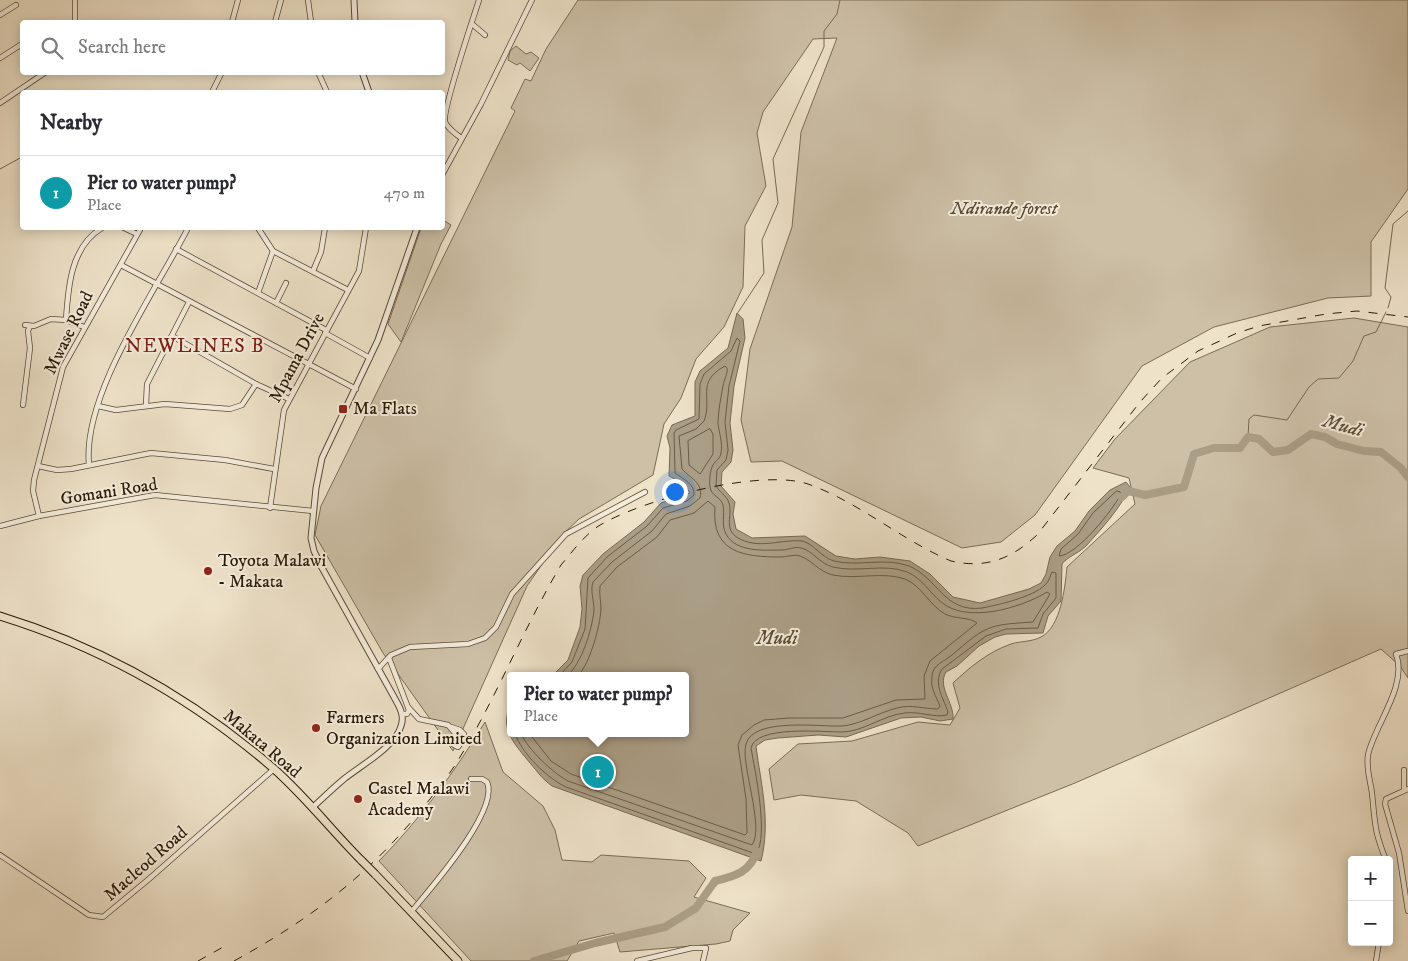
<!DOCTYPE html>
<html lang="en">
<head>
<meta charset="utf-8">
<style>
	body { margin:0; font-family:"IM FELL DW Pica",serif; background:#f7f7f7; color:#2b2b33 }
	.controls { position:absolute; right:15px; bottom:15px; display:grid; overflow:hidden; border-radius:5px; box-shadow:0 2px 12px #0003 }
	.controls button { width:45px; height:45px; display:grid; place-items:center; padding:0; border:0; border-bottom:1px solid #e1e1e2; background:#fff; color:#2b2b33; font:25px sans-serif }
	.you { position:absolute; left:674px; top:491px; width:18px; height:18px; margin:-12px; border:4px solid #fff; border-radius:50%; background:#1a73e8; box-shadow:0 0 0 8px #1a73e833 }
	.badge { display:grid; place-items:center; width:32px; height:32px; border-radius:50%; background:#0b8043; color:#fff; font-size:16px; font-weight:700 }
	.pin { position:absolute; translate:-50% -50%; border:2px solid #fff; box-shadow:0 1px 5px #0006 }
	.popup { position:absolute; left:507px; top:672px; width:182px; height:65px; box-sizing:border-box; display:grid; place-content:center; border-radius:5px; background:#fff; filter:drop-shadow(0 1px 4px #0005); font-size:16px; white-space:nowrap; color:#7c7c81 }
	.popup b { font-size:19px; color:#2b2b33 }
	.popup::after { content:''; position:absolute; left:50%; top:100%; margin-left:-10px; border:10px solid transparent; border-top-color:#fff }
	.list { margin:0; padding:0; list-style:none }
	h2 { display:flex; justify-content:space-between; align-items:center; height:65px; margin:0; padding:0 20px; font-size:21px }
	h2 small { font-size:16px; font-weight:400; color:#7c7c81 }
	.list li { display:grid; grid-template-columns:32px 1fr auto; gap:15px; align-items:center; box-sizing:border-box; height:75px; padding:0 20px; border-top:1px solid #e1e1e2 }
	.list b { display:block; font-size:19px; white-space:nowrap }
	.list p { margin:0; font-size:16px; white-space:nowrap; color:#7c7c81 }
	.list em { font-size:16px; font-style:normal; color:#7c7c81 }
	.icon { flex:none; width:28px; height:28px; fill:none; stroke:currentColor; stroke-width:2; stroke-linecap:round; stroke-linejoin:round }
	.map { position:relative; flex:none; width:1408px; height:961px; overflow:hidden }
	.search { position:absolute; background:#fff; box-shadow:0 2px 12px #0003; left:20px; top:20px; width:425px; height:55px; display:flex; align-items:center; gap:12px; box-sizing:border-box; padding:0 18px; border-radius:5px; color:#7c7c81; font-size:19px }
	.panel { position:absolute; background:#fff; box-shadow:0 2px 12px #0003; left:20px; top:90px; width:425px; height:140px; border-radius:5px }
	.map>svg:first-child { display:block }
</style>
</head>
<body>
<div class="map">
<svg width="1408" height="961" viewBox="0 0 1408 961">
	<rect width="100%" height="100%" fill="#eee2c9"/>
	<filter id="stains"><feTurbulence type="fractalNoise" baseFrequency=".004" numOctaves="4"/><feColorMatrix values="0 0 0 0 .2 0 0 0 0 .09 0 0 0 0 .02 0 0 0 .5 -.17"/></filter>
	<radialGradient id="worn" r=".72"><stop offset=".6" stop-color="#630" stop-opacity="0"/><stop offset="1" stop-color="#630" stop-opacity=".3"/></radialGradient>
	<g fill="#cdc0a7" stroke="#7b6c55">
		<path d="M578,0H1408V189L1371,242V296L1328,298L1214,327L1142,366L1035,515L1001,542L962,548L782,461L751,462L741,420L750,349L792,227L801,132L837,38L813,39L763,112L757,133L766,186L745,226L743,287L724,327L696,359L681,398L664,424L653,475L579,519L563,534L527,586L453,751L383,653L315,535L321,506L515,111L511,108L525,79L531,81L546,49Z"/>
		<path d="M516,46L526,54L531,52L539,58L530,71L520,63L517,65L508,60L510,51Z"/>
		<path d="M443,220L451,225L441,244L401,342L388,324L421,228H442Z"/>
		<path d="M1354,318L1408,327V678L1400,666L1381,649L1075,783L918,846L908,833L856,801L801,795L774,800L769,769L798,744L852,741L918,722L950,725L960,708L953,683C970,667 988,652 1011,644C1020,641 1032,642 1041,637C1061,627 1065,587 1067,567L1135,504L1129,478L1093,468L1115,439L1190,362L1270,327Z"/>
		<path d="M485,722L503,772L543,806L555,830L562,860L592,862L601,855L689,861L706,878L694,897L750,913L733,930L730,941L716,944L620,952L614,933L579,941L567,961H471L379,861C420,819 454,773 485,722Z"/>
	</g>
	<path fill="#ab9e86" stroke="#776952" d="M737,313L743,319L745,338L734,386L730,423L733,450L731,462L722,472L721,486L735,502L733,514L736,529L752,538L805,536L836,556L855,559L880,557L910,561L930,574L953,597L980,603L1029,589L1041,583L1046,574L1050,557L1057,546L1075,531L1089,511L1110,490L1126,482L1130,487C1119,510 1103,527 1086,546C1079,553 1067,557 1062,564L1061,601L1048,616L1043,633L1006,634L995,637L979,646L957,666L946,672C937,687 954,702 953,719L940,721L921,717L901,718L846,737L818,735L778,738L765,740L756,746C761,785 771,822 761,861L552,786C541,778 538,772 530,763C517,747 499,729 510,707V733H686V676H552L568,660L580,627L582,609L580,586L583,575L603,554L644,522L661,503L690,493L684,484L669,476L670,448L667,436L672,425L695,416V382L700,371L728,348Z"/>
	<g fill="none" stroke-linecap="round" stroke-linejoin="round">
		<g stroke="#6a5c44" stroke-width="1">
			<path d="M710,429L713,434V454L700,474L689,465L688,441Z"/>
			<path d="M1117,491L1120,492L1121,494C1112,511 1077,555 1059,556L1061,549L1078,534L1093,513Z"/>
			<path d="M515,733C521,753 547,778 566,787L756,854C769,836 755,771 751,748C756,725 823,732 842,732C863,732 883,715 905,713C919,711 933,718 947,715L948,712C943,697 933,684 942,669L986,636L1006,629L1038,628L1043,614L1056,598V573L1052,572C1050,576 1049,582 1045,585C1033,597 998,605 982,608C944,613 938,578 909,566C885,557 858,567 834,561C822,558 813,543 802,541C780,539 759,550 738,538C723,529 733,515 729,503C727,495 718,492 716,485L717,470L726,460L728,450L725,422L729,386L740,341L737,338L731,351L704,374L700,384L699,419L676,430L674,433L675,473C683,479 695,484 694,495L687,501L663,508L647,526L607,557L588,578L585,629L572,662L559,676"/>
			<path d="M521,733C527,749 553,773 568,781L752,845C765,827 740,763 746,744C753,717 821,727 842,726C859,725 880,712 897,708C911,704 924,709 938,709L940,706C936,696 930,688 932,676C933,664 944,662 952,655C987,625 988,625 1033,622L1050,594L1047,592C1021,608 967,624 941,602C929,592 923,579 907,572C884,563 857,573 833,567C820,564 812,550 801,548C795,546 788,550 782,550C765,550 736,553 726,534C721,525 725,515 723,505C721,497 711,496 710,487C709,482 710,470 713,465C716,460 720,459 721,453C723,443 719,433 718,423C718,412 721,397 723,386C724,379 728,374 727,368L725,366C695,382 713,399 704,421L696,429L679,436L682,469C690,478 704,483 700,498L690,506L666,514L652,531L612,562L593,582C590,591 594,600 594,610C592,630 582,663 567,676"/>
			<path d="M529,733L551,761L571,774L745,835L747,833L746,799L738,745L742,735L754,725L764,720L789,718H843L896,700L925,699L924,676L930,661L977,623C970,617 954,619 945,614C929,605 922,586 905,579C882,571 856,580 833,575C819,572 812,560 800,556C795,554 786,557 781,557C744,557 711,553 715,507L708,501L694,513L670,520L657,537L617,567L600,586C599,594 601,602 601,609C600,627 590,663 578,676"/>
		</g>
		<g stroke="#776952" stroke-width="1">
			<path d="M0,169L22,157"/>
			<path d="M1388,308L1391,297L1385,288L1393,224L1408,211"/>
			<path d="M737,314L764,273L762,240L778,203L773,159L824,47V31L837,14L840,0"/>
			<path d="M1248,437L1249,419L1254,415L1287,420L1309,387L1318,379L1339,378L1353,361L1364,336L1376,332L1386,312"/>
		</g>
		<g stroke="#ab9e86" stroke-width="8">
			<path d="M1122,497L1128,491L1145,495L1184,487L1194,454L1214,448H1240L1248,437L1259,439L1273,452L1288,450L1311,434L1325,437L1337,444L1364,451L1381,452L1401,468L1408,477"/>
			<path d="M714,883L715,881C736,876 750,872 757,851"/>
			<path d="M534,961L595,943L665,927L696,908L715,881"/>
		</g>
		<g stroke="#5a4b34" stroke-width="6">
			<g id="minor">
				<path d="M308,0L311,22"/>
				<path d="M0,15L16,5"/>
				<path d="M75,22V0"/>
				<path d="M232,22L238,0"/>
				<path d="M275,22L281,0"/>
				<path d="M472,24L485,35"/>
				<path d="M0,58L22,44"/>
				<path d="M318,72L327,92"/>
				<path d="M212,92L222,72"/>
				<path d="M0,103L46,72"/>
				<path d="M461,138C456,134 448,129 445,122C442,110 473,19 479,0"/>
				<path d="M442,175L481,104L532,0"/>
				<path d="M124,228L137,234"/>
				<path d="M258,228L273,251L348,290"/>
				<path d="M176,249L326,330"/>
				<path d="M121,265L356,389"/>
				<path d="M313,271L321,252L325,228"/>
				<path d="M258,293L273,251"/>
				<path d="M276,303L286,283"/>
				<path d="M25,325L34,326L51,319L66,320"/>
				<path d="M84,327L66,320C68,287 71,246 102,228"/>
				<path d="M325,333L370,358"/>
				<path d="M172,336L256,384L289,399"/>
				<path d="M23,405L30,348L28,331L30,326"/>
				<path d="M146,405L147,384L189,302"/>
				<path d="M98,406L116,410L165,404L230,409L242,405L256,384"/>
				<path d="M89,465C82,394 156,291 188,228"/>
				<path d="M38,466L57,470L71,469L151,453L225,460L274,469"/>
				<path d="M270,508L284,410L359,271L366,228"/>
				<path d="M39,516L33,491L34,480L63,367L141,228"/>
				<path d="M0,526L39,516L155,495L313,511"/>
				<path d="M378,669L389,657"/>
				<path d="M408,707L419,719L448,725L462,741"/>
				<path d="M402,714H407L409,710L389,658L391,655L410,647L468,644L485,638L496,627L512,594L566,534L645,492"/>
				<path d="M451,727L460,730L464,734V739L458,747L454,745L455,734"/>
				<path d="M1408,789L1386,799L1385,804L1399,853L1408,911"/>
				<path d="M1404,790V770"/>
				<path d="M0,855L89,915L103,917L149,879L274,769"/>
				<path d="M1386,860C1374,831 1375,822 1372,793C1370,779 1366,769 1368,755C1374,726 1408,686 1396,654L1408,651"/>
				<path d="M412,911C430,889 500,810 487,782L482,779H471"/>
				<path d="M637,961L692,948H706L703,961"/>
				<path d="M1376,961L1379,942"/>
			</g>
		</g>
		<g stroke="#5a4b34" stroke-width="7">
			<g id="tertiary">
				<path d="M354,0L355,22"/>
				<path d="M362,72L369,92"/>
				<path d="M312,808C323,798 333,788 344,779C360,766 396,746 401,726C405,715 399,706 394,697L321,566L314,551L311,538L316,488L322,458L378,340L417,228"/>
			</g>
		</g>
		<g stroke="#291903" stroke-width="9">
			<g id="primary">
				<path d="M0,616C101,647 193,699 273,768C305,796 332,831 362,861"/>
				<path d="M375,874L458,961"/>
			</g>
		</g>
		<use href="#minor" stroke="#f4ecdc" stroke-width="4.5"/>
		<use href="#tertiary" stroke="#f4ecdc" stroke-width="5"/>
		<use href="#primary" stroke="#eee2c9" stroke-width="7"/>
		<g stroke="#291903" stroke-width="1" stroke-dasharray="9 9" stroke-linecap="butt">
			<path d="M198,961L225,946"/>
			<path d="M234,961C314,917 373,872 430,799C439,787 449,775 457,762C496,699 523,629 561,565C572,552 583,537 597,527C639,500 761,468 808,484C859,502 901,540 951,561C986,569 1011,559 1037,535L1140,402L1162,378L1198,351L1237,333L1259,326L1326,314L1357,311L1408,317"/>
		</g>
		<g stroke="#291903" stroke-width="9" stroke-linecap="butt">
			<path id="primary-bridge" d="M362,861L375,874"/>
		</g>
		<use href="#primary-bridge" stroke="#eee2c9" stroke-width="7"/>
	</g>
	<g fill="#8f2418" stroke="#f4ecdc" stroke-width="2">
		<rect x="338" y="404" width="10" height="10" rx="2.5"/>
		<circle cx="208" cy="571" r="5"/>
		<circle cx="316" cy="728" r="5"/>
		<circle cx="358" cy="799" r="5"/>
	</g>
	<g text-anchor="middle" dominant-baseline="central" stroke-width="4" stroke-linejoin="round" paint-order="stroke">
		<g font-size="18" font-style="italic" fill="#5a4b34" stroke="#f4ecdc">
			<text x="1004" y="209">Ndirande forest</text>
		</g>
		<g font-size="18" fill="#291903" stroke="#f4ecdc">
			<text transform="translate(69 333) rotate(-64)">Mwase Road</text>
			<text transform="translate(297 358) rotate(-62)">Mpama Drive</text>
			<text transform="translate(109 492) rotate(-9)">Gomani Road</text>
			<text transform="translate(262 744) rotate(40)">Makata Road</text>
			<text transform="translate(146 864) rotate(-41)">Macleod Road</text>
		</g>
		<g font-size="18" fill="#291903" stroke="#f4ecdc" text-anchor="start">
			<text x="353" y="409">Ma Flats</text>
			<text x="218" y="561">Toyota Malawi<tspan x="218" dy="21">- Makata</tspan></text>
			<text x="326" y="718">Farmers<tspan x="326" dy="21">Organization Limited</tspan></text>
			<text x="368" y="789">Castel Malawi<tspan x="368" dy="21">Academy</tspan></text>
		</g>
		<g font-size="19" font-style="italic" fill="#5d4e37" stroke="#f4ecdc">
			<text transform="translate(1343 426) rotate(15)">Mudi</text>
			<text x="777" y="638">Mudi</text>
		</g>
		<g font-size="20" letter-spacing="1" fill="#7a1f14" stroke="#f4ecdc">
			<text x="195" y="346">NEWLINES B</text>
		</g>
	</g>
	<rect width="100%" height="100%" filter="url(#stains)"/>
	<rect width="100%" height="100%" fill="url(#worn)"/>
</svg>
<div class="controls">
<button>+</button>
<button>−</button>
</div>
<div class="you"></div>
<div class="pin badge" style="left:598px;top:772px;background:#0f9aa8">1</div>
<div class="popup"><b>Pier to water pump?</b>Place</div>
<div class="search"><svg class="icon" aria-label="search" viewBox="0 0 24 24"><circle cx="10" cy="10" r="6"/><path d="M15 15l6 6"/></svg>Search here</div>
<section class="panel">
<h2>Nearby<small></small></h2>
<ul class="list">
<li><span class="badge" style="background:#0f9aa8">1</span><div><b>Pier to water pump?</b><p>Place</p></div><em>470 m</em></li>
</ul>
</section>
</div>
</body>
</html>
